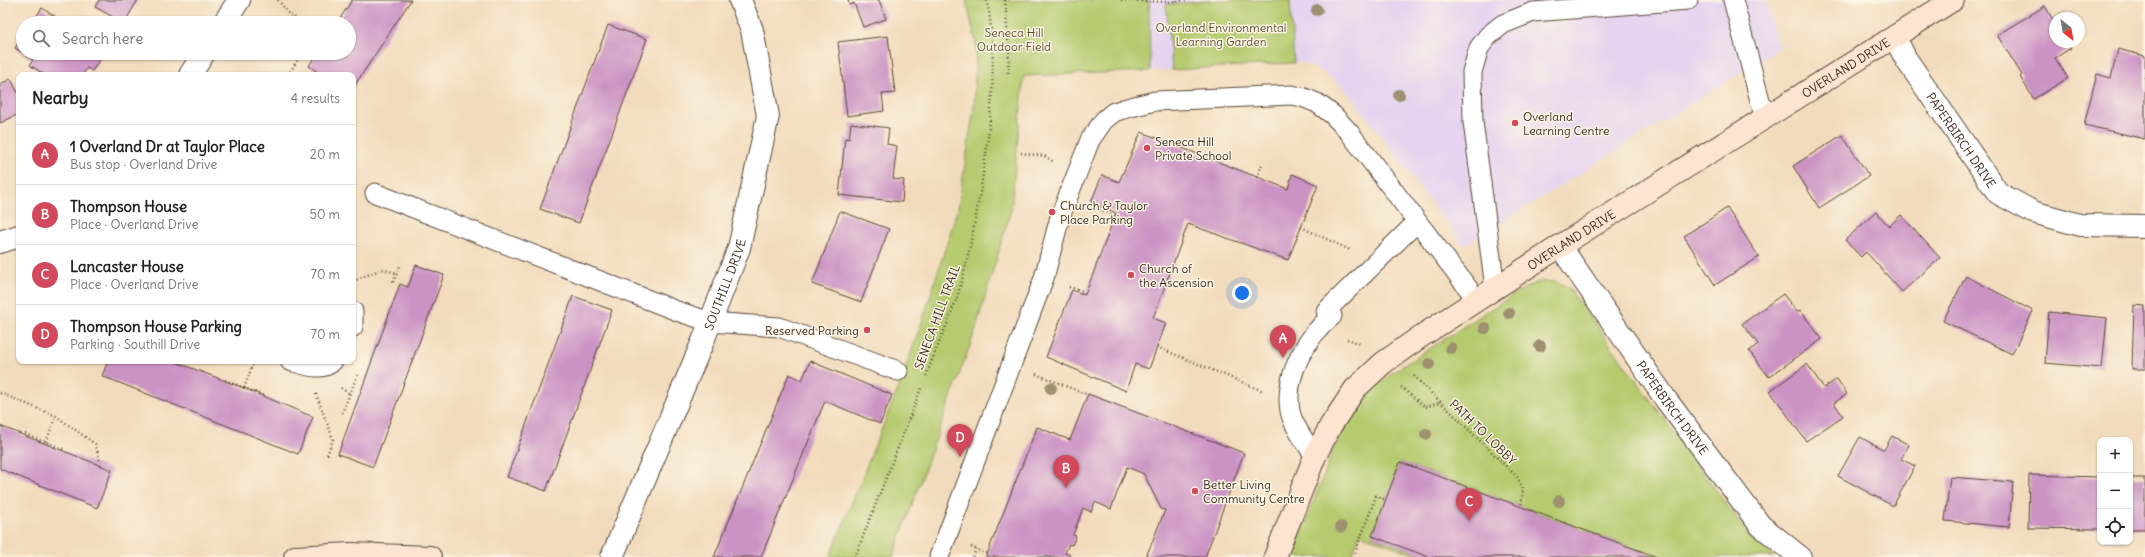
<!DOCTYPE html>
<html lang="en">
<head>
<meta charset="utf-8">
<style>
	body { margin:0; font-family:Delius,sans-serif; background:#f2f2f2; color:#222 }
	.controls { position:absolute; right:12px; bottom:12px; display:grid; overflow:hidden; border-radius:8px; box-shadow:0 1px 3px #0004 }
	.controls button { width:36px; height:36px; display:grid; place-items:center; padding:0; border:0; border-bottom:1px solid #e0e0e0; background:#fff; color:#222; font:20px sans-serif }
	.compass { position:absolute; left:2049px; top:12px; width:36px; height:36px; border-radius:50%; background:#fff; box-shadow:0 1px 3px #0004; rotate:149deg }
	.you { position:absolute; left:1242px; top:293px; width:14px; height:14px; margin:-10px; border:3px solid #fff; border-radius:50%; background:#1a73e8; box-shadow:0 0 0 6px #1a73e833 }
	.badge { display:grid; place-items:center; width:26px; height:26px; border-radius:50%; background:#d1495b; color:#fff; font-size:13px; font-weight:700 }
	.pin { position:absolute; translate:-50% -33px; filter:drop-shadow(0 1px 2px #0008) }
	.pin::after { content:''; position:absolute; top:21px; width:14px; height:12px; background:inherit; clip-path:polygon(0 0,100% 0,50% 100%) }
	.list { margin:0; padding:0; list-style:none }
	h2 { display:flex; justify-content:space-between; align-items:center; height:52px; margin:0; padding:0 16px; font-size:17px }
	h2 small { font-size:13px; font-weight:400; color:#767676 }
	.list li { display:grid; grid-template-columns:26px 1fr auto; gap:12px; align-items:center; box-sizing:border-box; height:60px; padding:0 16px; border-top:1px solid #e0e0e0 }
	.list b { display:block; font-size:15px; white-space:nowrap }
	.list p { margin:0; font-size:13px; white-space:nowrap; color:#767676 }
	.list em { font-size:13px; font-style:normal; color:#767676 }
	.icon { flex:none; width:22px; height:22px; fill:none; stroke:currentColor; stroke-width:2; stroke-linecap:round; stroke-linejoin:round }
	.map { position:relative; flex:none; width:2145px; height:557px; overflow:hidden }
	.search { position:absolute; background:#fff; box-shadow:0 1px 3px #0004; left:16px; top:16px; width:340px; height:44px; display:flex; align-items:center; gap:10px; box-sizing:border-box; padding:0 14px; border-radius:22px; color:#767676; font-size:15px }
	.panel { position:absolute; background:#fff; box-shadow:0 1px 3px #0004; left:16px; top:72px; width:340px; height:292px; border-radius:8px }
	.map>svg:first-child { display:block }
</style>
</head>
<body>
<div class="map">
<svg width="2145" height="557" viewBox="0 0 2145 557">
	<rect width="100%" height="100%" fill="#fcf5e5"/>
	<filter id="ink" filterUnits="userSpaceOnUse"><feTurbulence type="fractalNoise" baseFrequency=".025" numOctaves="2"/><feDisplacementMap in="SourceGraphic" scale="8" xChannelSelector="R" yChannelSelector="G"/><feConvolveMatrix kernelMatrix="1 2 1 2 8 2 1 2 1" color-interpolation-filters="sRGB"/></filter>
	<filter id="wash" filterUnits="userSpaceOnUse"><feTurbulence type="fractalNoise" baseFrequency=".012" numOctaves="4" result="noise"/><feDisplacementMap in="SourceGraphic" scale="16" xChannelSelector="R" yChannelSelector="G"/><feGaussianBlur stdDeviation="0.9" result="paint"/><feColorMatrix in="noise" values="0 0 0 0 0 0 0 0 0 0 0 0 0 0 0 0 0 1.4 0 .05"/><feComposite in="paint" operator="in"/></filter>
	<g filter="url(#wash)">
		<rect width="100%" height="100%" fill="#f2dbbc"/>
		<path fill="#e5d3f0" d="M1149,0H1766L1778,49L1464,246L1350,95L1340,85L1319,70L1303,63H1294L1150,71Z"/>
		<g fill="#b6cb6f" stroke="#787a46">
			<path d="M966,0H1149L1150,71L1024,76L1011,210L974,334L893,557H830L899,386L924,316L958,208L974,109L976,42Z"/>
			<path d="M1220,0H1290L1294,63L1172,70L1166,4Z"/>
			<path d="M1545,281L1560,283L1569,288L1750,537L1774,557H1658L1400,462L1372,536L1429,557H1421L1360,534L1351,557H1292L1334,448L1355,410L1369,393L1392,373L1519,291L1536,283Z"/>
		</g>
		<g id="blocks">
			<g fill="#cb92c4">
				<path d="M99,0H138L124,23L95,7Z"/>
				<path d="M352,0H411L353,88V75H322L309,66L317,53H349V23H337Z"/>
				<path d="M848,0H879L886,19L863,27L854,3L849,5Z"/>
				<path d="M2045,6L2055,23V42H2067L2071,48L2055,58L2068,78L2034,99L2020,77L2022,75L1997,35Z"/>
				<path d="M42,8L65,23H32Z"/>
				<path d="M608,25L647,39L579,223L540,209Z"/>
				<path d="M23,36V53H104L92,71L87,68L82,75H45L30,65L33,60L15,48Z"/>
				<path d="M888,36L895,93L882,94L884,111L847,116L838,42Z"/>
				<path d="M2118,49L2145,56V139L2084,125L2097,74L2111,78Z"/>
				<path d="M11,79L19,95V114L0,123V84Z"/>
				<path d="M851,123L889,128L887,144L897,146L893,179L904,180L902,202L839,195L845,138L849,139Z"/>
				<path d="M1141,132L1288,189L1292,174L1318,185L1288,260L1188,224L1153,318L1166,323L1149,369L1135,364L1126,391L1046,357L1072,290L1085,295L1116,213L1091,202L1102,175L1119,182Z"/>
				<path d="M1842,135L1869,176L1819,208L1793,166Z"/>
				<path d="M1727,208L1759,257L1715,285L1684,236Z"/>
				<path d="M840,211L889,229L861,302L812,284Z"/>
				<path d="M1876,212L1889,226L1901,215L1940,258L1902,292L1866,252L1861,257L1845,240Z"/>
				<path d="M416,265L444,275L373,467L338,454L400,284L408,287Z"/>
				<path d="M1966,276L2033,311L2012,354L1943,321Z"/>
				<path d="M1783,294L1797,312L1800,310L1822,339L1769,377L1749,351L1758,344L1742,324Z"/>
				<path d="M573,296L612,310L546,491L507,477Z"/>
				<path d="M2134,305L2145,306V369H2132Z"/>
				<path d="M2049,312L2107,318L2102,368L2045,363Z"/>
				<path d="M108,361H173L244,388L313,417L298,454L102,376Z"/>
				<path d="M810,361L892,395L880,424L825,401L761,557H714L789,374L802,380Z"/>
				<path d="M1807,364L1824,388L1837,379L1847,394L1834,403L1843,416L1806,441L1770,391Z"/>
				<path d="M1088,394L1244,453L1205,557H1146L1165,510L1161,509L1144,474L1127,467L1111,509L1095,502L1091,512L1083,508L1073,535L1076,536L1072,545L1069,544L1065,553L1070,555L1069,557H986L1037,427L1070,440Z"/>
				<path d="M0,426L112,470L97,508L0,469Z"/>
				<path d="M1892,436L1909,445L1901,459L1915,466L1893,506L1838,476L1860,437L1884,450Z"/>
				<path d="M1400,462L1657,557H1429L1372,536Z"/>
				<path d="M2029,475L2100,477V529L2028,528Z"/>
				<path d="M1950,477L2013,482L2009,527L1945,521Z"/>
				<rect x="2130" y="478" width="15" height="51"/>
			</g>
		</g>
	</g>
	<g filter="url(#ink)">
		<use href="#blocks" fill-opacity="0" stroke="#564536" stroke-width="1"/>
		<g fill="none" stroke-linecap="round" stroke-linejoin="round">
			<g stroke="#564536" stroke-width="21">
				<g id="lane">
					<path d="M1733,0L1765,119"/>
					<path d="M375,193L677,311L710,322L779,327L898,371"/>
					<path d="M1495,288L1473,122L1472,72L1479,48L1488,36L1503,24L1533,12L1688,0"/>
					<path d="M353,311V327"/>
					<path d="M290,361C302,364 323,373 333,361"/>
					<path d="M1315,456C1306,443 1293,426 1290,411C1284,376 1306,337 1332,316L1326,311L1417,222"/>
					<path d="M939,557L1044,278L1060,217L1090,140L1104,120L1114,112L1127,108L1155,101L1291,95L1302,97L1317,103L1333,115L1349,132L1477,300"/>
				</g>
			</g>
			<g stroke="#564536" stroke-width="24">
				<g id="street">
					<path d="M224,23L239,0"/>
					<path id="s1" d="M1895,38L1906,59L1998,193L2033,212L2080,225L2145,226"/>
					<path d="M190,75L204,53"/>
					<path d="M0,242L19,236"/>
					<path id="s2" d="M1560,246L1667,401L1760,525L1800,557"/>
					<path id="s3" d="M612,557L703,341L739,248L768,116L752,30L740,0"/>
				</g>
			</g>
			<g stroke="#564536" stroke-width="24">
				<g id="secondary">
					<path d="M295,557L350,554L430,557"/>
					<path id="s4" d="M1275,557L1315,456L1331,425L1355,389L1383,363L1420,337L1560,246L1953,0"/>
				</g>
			</g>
			<g stroke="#564536" stroke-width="2.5" stroke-dasharray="1 3" stroke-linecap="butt">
				<path d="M278,0L289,14L303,23"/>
				<path d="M1005,0L1009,52L1008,75"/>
				<path d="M1121,0L1166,2L1188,0"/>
				<path d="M288,75L302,53"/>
				<path d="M1021,153L1044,156L1054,162"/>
				<path d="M1257,177L1262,164"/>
				<path d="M1092,206L1115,216"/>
				<path d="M1301,227L1350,250"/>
				<path d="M353,281L382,269L397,273"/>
				<path d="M393,282L401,264"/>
				<path d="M1069,287L1083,291L1082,293"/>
				<path d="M1347,339L1361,344"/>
				<path d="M1157,347L1263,391"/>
				<path d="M1036,374L1086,394"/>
				<path d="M926,376C936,348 949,322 958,294C968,261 974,227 980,193C990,130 999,63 987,0"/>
				<path d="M1414,376L1517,477L1523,489L1521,507"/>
				<path d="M225,380L264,396"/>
				<path d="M1401,387L1425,407L1439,403"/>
				<path d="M244,388L254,361"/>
				<path d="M341,388L350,394"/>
				<path d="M0,393L56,416L95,444L100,461"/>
				<path d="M316,394L333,439L327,455"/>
				<path d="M342,413L358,374"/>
				<path d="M25,434L66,450"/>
				<path d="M46,442L56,416"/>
				<path d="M971,547L987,554"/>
				<path d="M1355,553L1376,496L1386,500"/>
				<path d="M855,557L922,386"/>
				<path d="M973,557L976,549"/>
			</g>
			<use href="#lane" stroke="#fff" stroke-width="19"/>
			<use href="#street" stroke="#fff" stroke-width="22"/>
			<use href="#secondary" stroke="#fde4d1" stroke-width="22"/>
		</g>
		<g fill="#9e9070">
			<circle cx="1317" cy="10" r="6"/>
			<circle cx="1399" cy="95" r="6"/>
			<circle cx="1509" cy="313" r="6"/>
			<circle cx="1485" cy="328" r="6"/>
			<circle cx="1540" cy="346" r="6"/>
			<circle cx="1451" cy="348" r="6"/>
			<circle cx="1429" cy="364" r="6"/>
			<circle cx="1051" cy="388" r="6"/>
			<circle cx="1426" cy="434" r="6"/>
			<circle cx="1559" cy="501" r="6"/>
			<circle cx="1341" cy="527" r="6"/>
		</g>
	</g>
	<g fill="#d1495b" stroke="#fcf5e5" stroke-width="1.5">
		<circle cx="1515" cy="123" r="4"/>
		<circle cx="1147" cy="148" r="4"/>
		<circle cx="1052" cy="212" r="4"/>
		<circle cx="1131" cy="275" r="4"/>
		<circle cx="867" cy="330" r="4"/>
		<circle cx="1195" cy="491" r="4"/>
	</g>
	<g text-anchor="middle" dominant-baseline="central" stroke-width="3" stroke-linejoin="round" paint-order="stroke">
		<g font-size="12" fill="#5a5232" stroke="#fcf5e5">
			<text x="1221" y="27">Overland Environmental<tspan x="1221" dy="14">Learning Garden</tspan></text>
			<text x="1014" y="32">Seneca Hill<tspan x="1014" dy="14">Outdoor Field</tspan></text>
		</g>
		<g font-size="12" fill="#3b2a1e" stroke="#fcf5e5">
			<text stroke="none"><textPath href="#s4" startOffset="774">OVERLAND DRIVE</textPath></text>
			<text stroke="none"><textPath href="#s1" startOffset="122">PAPERBIRCH DRIVE</textPath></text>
			<text stroke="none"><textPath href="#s4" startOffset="450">OVERLAND DRIVE</textPath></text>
			<text stroke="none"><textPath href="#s3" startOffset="295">SOUTHILL DRIVE</textPath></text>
			<text transform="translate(937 317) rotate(-70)">SENECA HILL TRAIL</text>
			<text stroke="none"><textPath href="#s2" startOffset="197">PAPERBIRCH DRIVE</textPath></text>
			<text transform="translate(1483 432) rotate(44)">PATH TO LOBBY</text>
		</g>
		<g font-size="12" fill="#3b2a1e" stroke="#fcf5e5" text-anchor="start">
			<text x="1523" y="116">Overland<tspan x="1523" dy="14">Learning Centre</tspan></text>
			<text x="1155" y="141">Seneca Hill<tspan x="1155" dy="14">Private School</tspan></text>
			<text x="1060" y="205">Church &amp; Taylor<tspan x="1060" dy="14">Place Parking</tspan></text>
			<text x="1139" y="268">Church of<tspan x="1139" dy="14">the Ascension</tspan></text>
			<text x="859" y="330" text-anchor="end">Reserved Parking</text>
			<text x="1203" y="484">Better Living<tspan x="1203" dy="14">Community Centre</tspan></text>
		</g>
	</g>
</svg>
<div class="controls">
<button>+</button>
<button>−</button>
<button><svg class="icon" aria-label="locate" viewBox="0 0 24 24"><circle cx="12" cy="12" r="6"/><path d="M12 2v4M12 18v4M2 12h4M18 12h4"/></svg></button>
</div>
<svg class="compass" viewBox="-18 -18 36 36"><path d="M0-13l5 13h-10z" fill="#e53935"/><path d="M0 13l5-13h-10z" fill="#767676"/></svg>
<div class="you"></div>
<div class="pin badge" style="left:1283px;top:358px">A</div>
<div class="pin badge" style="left:1066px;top:488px">B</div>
<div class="pin badge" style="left:1469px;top:521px">C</div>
<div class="pin badge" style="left:960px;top:457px">D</div>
<div class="search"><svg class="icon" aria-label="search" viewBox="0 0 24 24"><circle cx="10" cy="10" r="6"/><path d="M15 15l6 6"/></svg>Search here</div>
<section class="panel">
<h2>Nearby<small>4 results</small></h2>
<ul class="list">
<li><span class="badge">A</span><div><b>1 Overland Dr at Taylor Place</b><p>Bus stop · Overland Drive</p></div><em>20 m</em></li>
<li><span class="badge">B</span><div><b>Thompson House</b><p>Place · Overland Drive</p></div><em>50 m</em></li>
<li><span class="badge">C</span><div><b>Lancaster House</b><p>Place · Overland Drive</p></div><em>70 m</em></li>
<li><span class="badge">D</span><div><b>Thompson House Parking</b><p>Parking · Southill Drive</p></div><em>70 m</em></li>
</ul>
</section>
</div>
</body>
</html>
